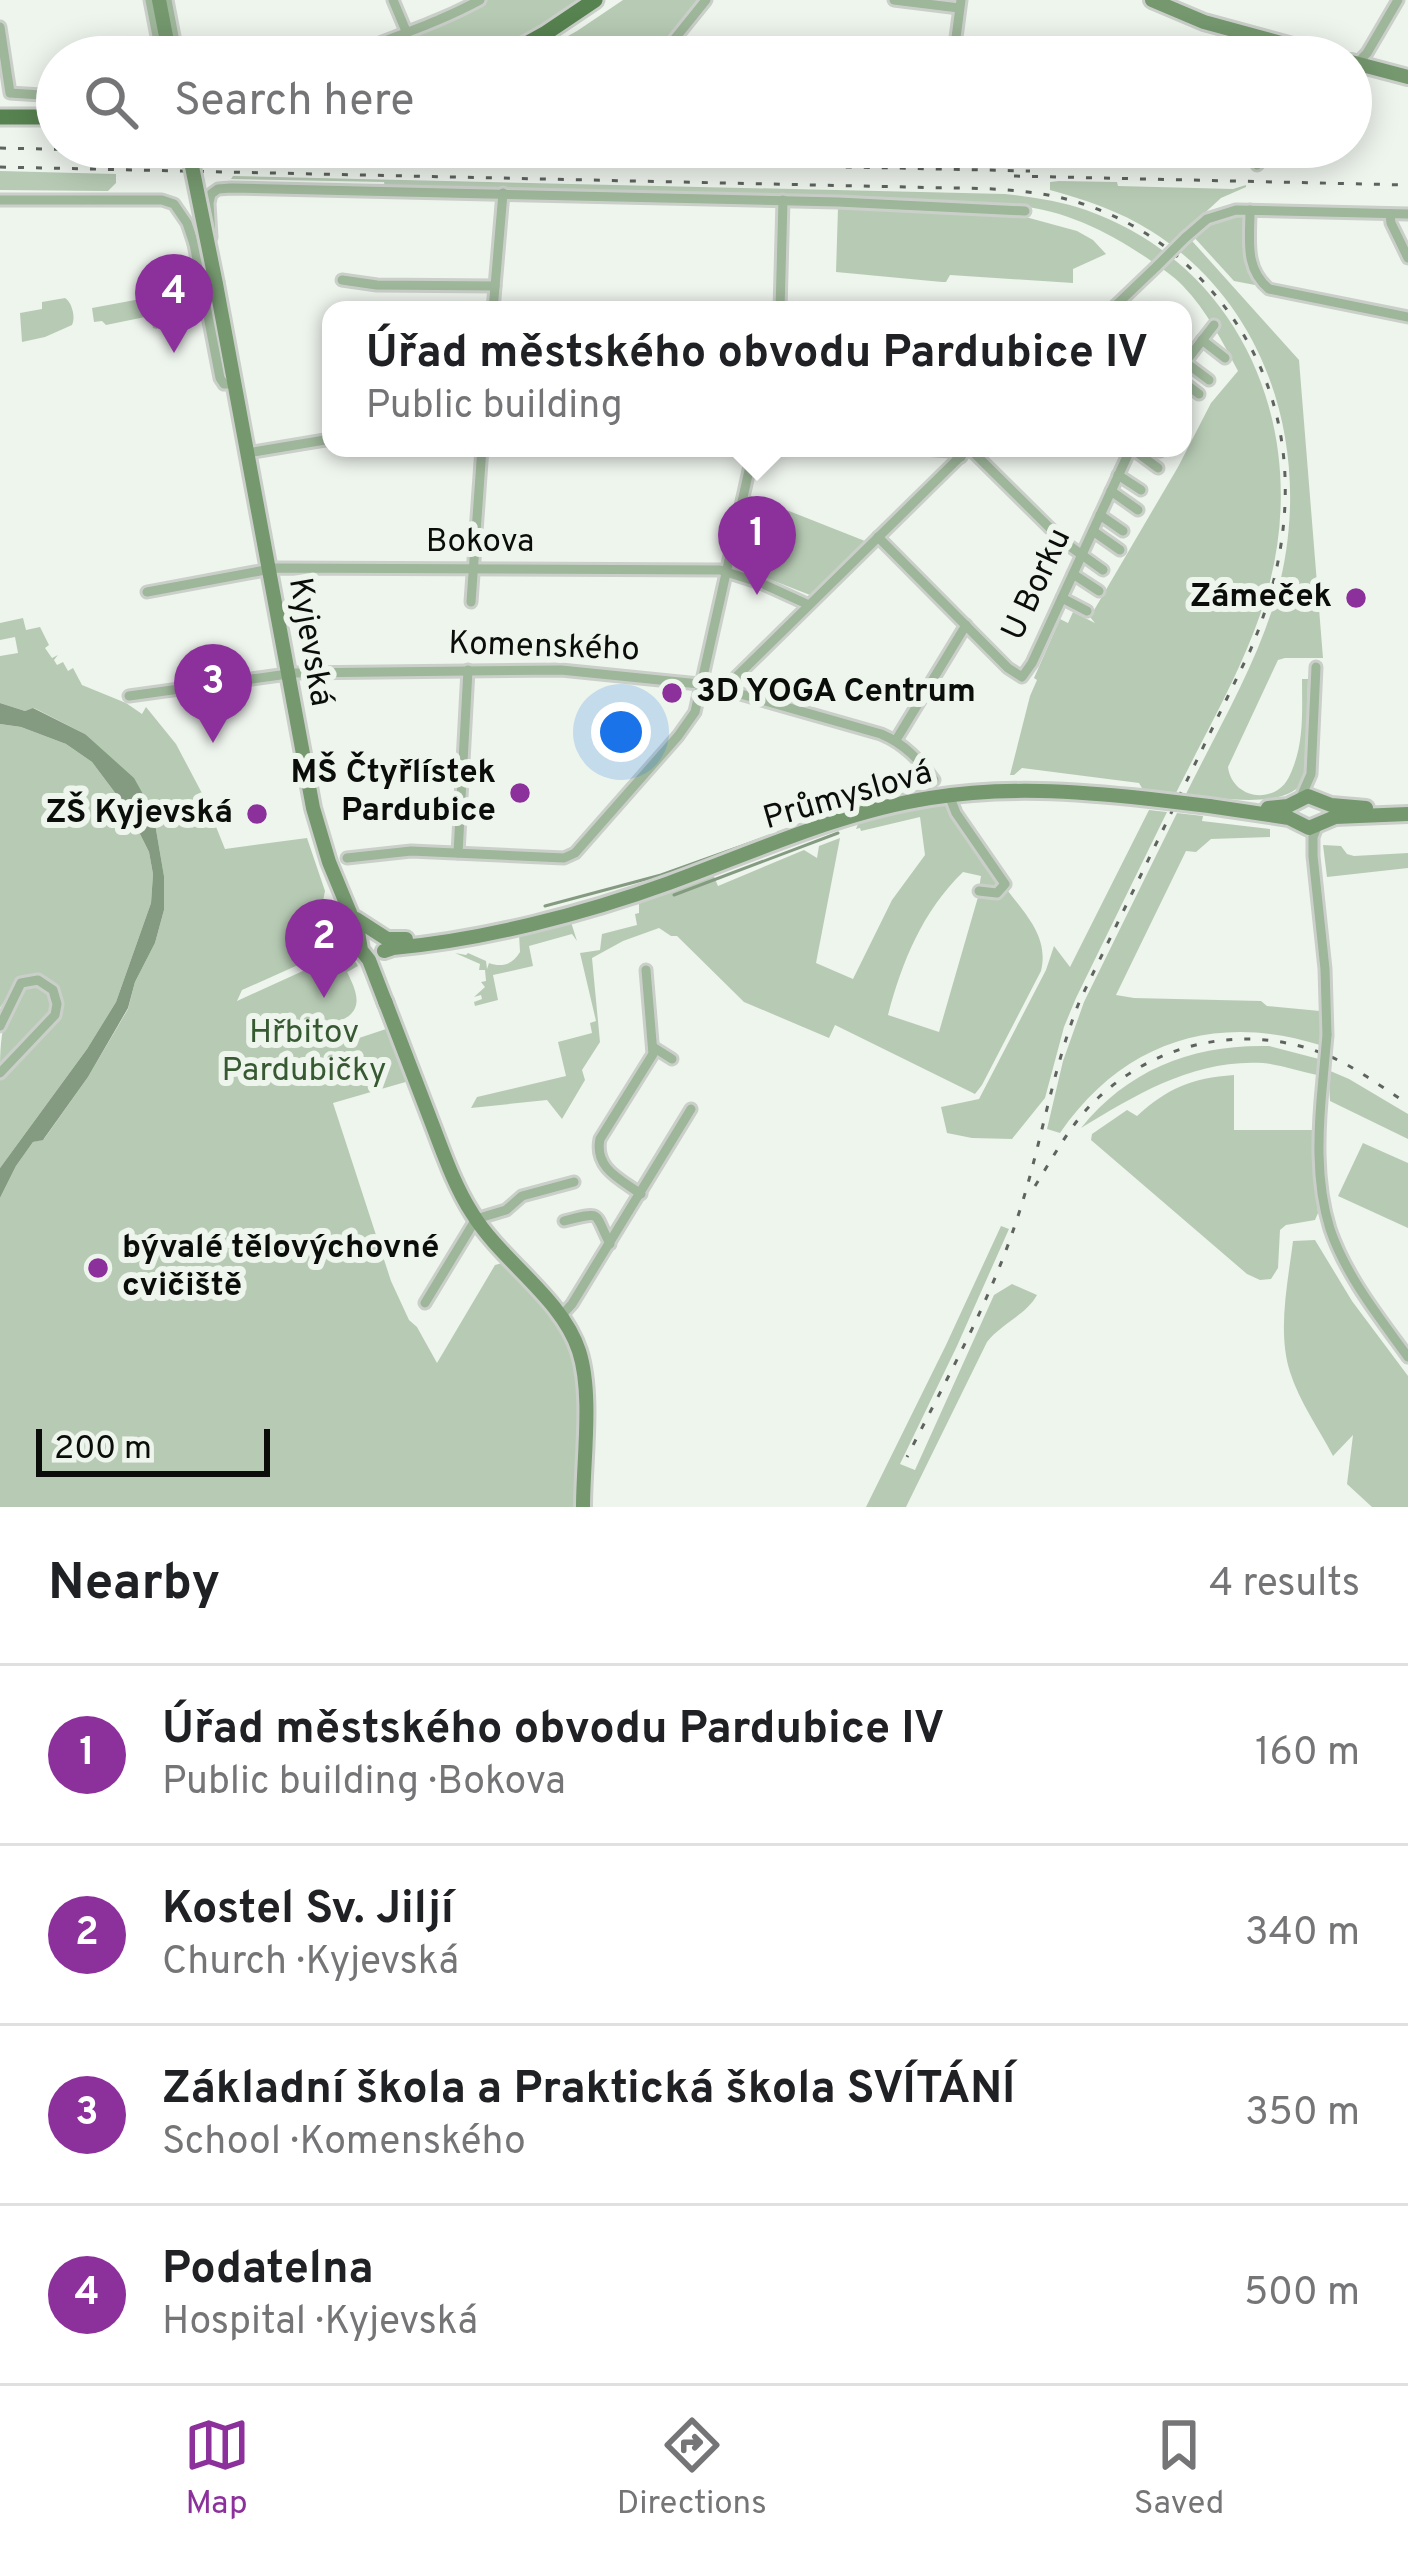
<!DOCTYPE html>
<html lang="en">
<head>
<meta charset="utf-8">
<style>
	body { margin:0; font-family:Overpass,sans-serif; background:#f6f6f6; color:#202124 }
	.scale { position:absolute; left:36px; bottom:30px; width:234px; box-sizing:border-box; padding-left:12px; border:6px solid #0b0d0b; border-top:0; font-size:33px; line-height:42px; white-space:nowrap; color:#0b0d0b; -webkit-text-stroke:9px #eef5ed; paint-order:stroke }
	.you { position:absolute; left:621px; top:732px; width:42px; height:42px; margin:-30px; border:9px solid #fff; border-radius:50%; background:#1a73e8; box-shadow:0 0 0 18px #1a73e833 }
	.badge { display:grid; place-items:center; width:78px; height:78px; border-radius:50%; background:#8c319c; color:#fff; font-size:39px; font-weight:700 }
	.pin { position:absolute; translate:-50% -99px; filter:drop-shadow(0 3px 6px #0008) }
	.pin::after { content:''; position:absolute; top:63px; width:42px; height:36px; background:inherit; clip-path:polygon(0 0,100% 0,50% 100%) }
	.popup { position:absolute; left:322px; top:301px; width:870px; height:156px; box-sizing:border-box; display:grid; place-content:center; border-radius:24px; background:#fff; filter:drop-shadow(0 3px 9px #0005); font-size:39px; white-space:nowrap; color:#757577 }
	.popup b { font-size:45px; color:#202124 }
	.popup::after { content:''; position:absolute; left:50%; top:100%; margin-left:-24px; border:24px solid transparent; border-top-color:#fff }
	.list { margin:0; padding:0; list-style:none }
	h2 { display:flex; justify-content:space-between; align-items:center; height:156px; margin:0; padding:0 48px; font-size:51px }
	h2 small { font-size:39px; font-weight:400; color:#757577 }
	.list li { display:grid; grid-template-columns:78px 1fr auto; gap:36px; align-items:center; box-sizing:border-box; height:180px; padding:0 48px; border-top:3px solid #e0e0e0 }
	.list b { display:block; font-size:45px; white-space:nowrap }
	.list p { margin:0; font-size:39px; white-space:nowrap; color:#757577 }
	.list em { font-size:39px; font-style:normal; color:#757577 }
	.icon { flex:none; width:66px; height:66px; fill:none; stroke:currentColor; stroke-width:2; stroke-linecap:round; stroke-linejoin:round }
	.map { position:relative; flex:none; width:1408px; height:1507px; overflow:hidden }
	.search { position:absolute; background:#fff; box-shadow:0 6px 30px #0003; left:36px; right:36px; top:36px; height:132px; display:flex; align-items:center; gap:30px; box-sizing:border-box; padding:0 42px; border-radius:66px; color:#757577; font-size:45px }
	.sheet { height:876px; background:#fff }
	nav { display:flex; justify-content:space-around; align-items:center; box-sizing:border-box; height:168px; border-top:3px solid #e0e0e0; background:#fff; font-size:33px; color:#757577 }
	nav a { display:grid; justify-items:center; gap:6px }
	nav .on { color:#8c319c }
	.map>svg:first-child { display:block }
</style>
</head>
<body>
<div class="map">
<svg width="1408" height="1507" viewBox="0 0 1408 1507">
	<rect width="100%" height="100%" fill="#eef5ed"/>
	<g fill="#b7cbb4">
		<path d="M486,0H583L528,36L487,57H352L398,38L418,34Z"/>
		<path d="M623,0H701L655,57H530L577,31Z"/>
		<path d="M1056,147H1185L1179,162L1056,161Z"/>
		<path d="M0,171L116,174V183L108,191L0,190Z"/>
		<path d="M233,176L1005,194C1033,197 1060,201 1086,210C1246,267 1312,435 1267,593C1247,662 1208,728 1176,793L1143,790L1139,783L1022,768L1014,775H1010L1030,696L1037,680L1034,678L1060,619L1068,623L1073,612L1095,623L1090,617L1178,467L1211,403L1238,371C1222,341 1207,311 1183,286C1173,275 1159,267 1147,258C1105,230 1063,209 1011,205C956,201 900,206 846,197L385,188L384,182L231,179Z"/>
		<path d="M1059,181L1117,182L1118,186L1233,189L1246,185V187L1221,198L1184,232L1299,360L1323,658H1285L1278,660L1228,767C1231,792 1259,803 1279,789C1287,784 1291,773 1294,765C1304,738 1302,708 1302,679H1308L1306,776C1293,812 1218,798 1186,794C1218,729 1257,664 1277,594C1314,459 1273,308 1151,231C1120,211 1085,200 1050,190V182Z"/>
		<path d="M838,208L1022,216L1077,231L1093,240L1106,254L1073,269V283L950,275L946,282H942L836,272Z"/>
		<path d="M1241,214L1246,219L1247,266L1257,284L1255,285L1234,281L1192,235C1206,221 1221,215 1241,214Z"/>
		<path d="M162,295L164,310L157,329L153,328L150,316L106,325L102,321L94,322L92,308Z"/>
		<path d="M65,298C72,302 76,318 72,325L45,337L22,342L20,313L42,309V302Z"/>
		<path d="M751,496L865,541L810,595L736,566Z"/>
		<path d="M23,618L26,630L40,627L49,645L45,648L52,658L58,655L54,660L57,665L63,662L68,671L73,668L82,685L126,703L142,714L146,707L176,744L204,797L225,849L307,838L325,891L313,951L307,961L242,990L237,1001L316,965L317,962L343,967L346,954H351L358,966L347,972C356,990 365,1009 342,1020L350,1041L389,1028L409,1081L333,1103L391,1281L409,1320L417,1327L437,1363L495,1265L502,1263L506,1265C526,1288 553,1310 567,1338C589,1382 577,1458 575,1507H0V1198L16,1166L33,1142L44,1139L88,1077L128,1009L135,982L155,943L164,910V876L153,812L85,734L34,708L25,711L0,703V656L18,653L15,637L0,640V623Z"/>
		<path d="M0,724L21,727L66,744L92,762L128,810L149,852L153,874L151,903L116,1002L87,1049L0,1168V1076L58,1013L54,987C28,964 14,987 0,1008Z"/>
		<path d="M935,804H944L948,808L997,881L993,889L979,888L981,876L963,872C922,912 902,962 888,1015L939,1032L978,897L996,899L1008,891C1027,916 1049,938 1041,971L982,1085L975,1094L835,1025L829,1038L744,1002L677,936H671L659,928L623,941L592,958L600,1042L582,1070L585,1080L562,1119L547,1100L471,1108L477,1097L566,1076L558,1042L592,1033L590,1023L596,1021L580,953L600,950L602,934L637,925L635,914L639,913V901L713,874L718,886L804,850L817,858L819,846L840,838L816,963L853,979L892,900L925,855L920,817L861,831L860,828L856,829L858,824L904,809Z"/>
		<path d="M1149,810L1167,812L1076,998L1064,1027L1045,1098L1012,1139L972,1138L947,1133L941,1107L979,1099L1046,970L1054,946L1070,967Z"/>
		<path d="M1177,813L1203,816L1202,821L1270,829V837L1211,839L1196,852L1186,851L1116,995L1134,998L1261,1001L1267,1006L1320,1011V1045C1215,1012 1123,1042 1060,1133L1047,1129L1063,1061L1084,1002Z"/>
		<path d="M1323,845L1341,846L1347,854L1354,856L1408,853V868L1327,877Z"/>
		<path d="M570,919L577,941L572,934L529,946L533,966L493,975L498,1000L475,1006L474,1002L482,999L481,995L474,997L485,987L481,982L486,981L485,970H479L480,964L455,953L466,955L468,953L486,961L487,969L489,963C502,968 513,964 520,952L519,934Z"/>
		<path d="M35,985L43,987L53,996V1012L0,1069C0,1041 2,994 35,985Z"/>
		<path d="M1269,1046L1319,1059L1317,1075C1299,1071 1281,1065 1263,1063C1194,1059 1137,1094 1081,1128C1128,1069 1194,1044 1269,1046Z"/>
		<path d="M1328,1070L1349,1079L1408,1114V1139L1330,1101Z"/>
		<path d="M1234,1075V1130H1312L1318,1213L1315,1220L1286,1225L1280,1230L1278,1268L1271,1279L1260,1280L1247,1274L1091,1140L1092,1134L1127,1110L1137,1116C1168,1088 1191,1078 1234,1075Z"/>
		<path d="M1363,1143L1408,1163V1228L1338,1196Z"/>
		<path d="M1001,1226L1009,1229L957,1346L900,1464L915,1470L994,1295L1012,1284L1037,1295C1026,1315 1002,1323 987,1342L906,1507H866L946,1345Z"/>
		<path d="M1315,1240L1352,1301L1408,1376V1507H1372L1347,1484L1353,1435L1333,1456C1319,1429 1299,1401 1290,1372C1277,1331 1288,1282 1293,1241Z"/>
	</g>
	<path fill="#859b81" d="M0,703L25,711L33,708L85,734L134,778L153,812L164,876V910L155,943L135,982L128,1008L88,1077L43,1140L33,1142L16,1166L0,1198V1168L87,1049L116,1002L151,903L153,874L149,852L128,810L92,762L66,744L21,727L0,724Z"/>
	<g fill="none" stroke-linecap="round" stroke-linejoin="round">
		<g stroke="#859b81" stroke-width="3">
			<path d="M674,895L838,833"/>
			<path d="M545,906L661,875L848,808"/>
		</g>
		<g stroke="#cad0c9" stroke-width="15">
			<g id="street">
				<path d="M150,0L161,57"/>
				<path d="M167,0L178,57"/>
				<path d="M393,0L406,31"/>
				<path d="M894,0L959,8"/>
				<path d="M0,27L10,93L57,96"/>
				<path d="M955,45L961,0"/>
				<path d="M345,57C391,37 436,24 480,0"/>
				<path d="M660,57L706,0"/>
				<path d="M1351,70L1367,53L1398,0"/>
				<path d="M1257,165L1275,147"/>
				<path d="M0,200H162L174,204L187,223L194,244L220,378L224,384H235"/>
				<path d="M1250,210C1250,240 1244,268 1269,289L1408,317"/>
				<path d="M1390,214L1391,223L1408,258"/>
				<path d="M1185,238L1207,219L1236,210L1408,214"/>
				<path d="M194,244L211,237L209,203L211,194L218,189L231,188L838,202L1025,211"/>
				<path d="M342,280L377,285L495,286"/>
				<path d="M493,310L503,193"/>
				<path d="M780,310L783,200"/>
				<path d="M1111,310L1157,266"/>
				<path d="M1202,340L1225,358"/>
				<path d="M1185,362L1209,380"/>
				<path d="M1183,365L1214,325"/>
				<path d="M1183,382L1199,394"/>
				<path d="M1183,414V415"/>
				<path d="M910,448L950,451L961,457"/>
				<path d="M969,448L1064,542L1103,570"/>
				<path d="M1131,448L1158,468"/>
				<path d="M1156,448L1160,451"/>
				<path d="M247,453L331,439"/>
				<path d="M1118,475L1141,490"/>
				<path d="M1111,491L1138,510"/>
				<path d="M1100,515L1123,531"/>
				<path d="M1093,531L1120,550"/>
				<path d="M878,537L1008,668L1022,677L1032,663L1131,448"/>
				<path d="M1073,574L1099,591"/>
				<path d="M147,592L276,568L720,570L761,583L809,605"/>
				<path d="M1062,598L1087,611"/>
				<path d="M471,602L482,448"/>
				<path d="M728,689L735,678L969,448"/>
				<path d="M129,696L295,673L561,670L709,685L881,734C905,744 919,760 934,780"/>
				<path d="M896,740L966,625"/>
				<path d="M949,795L956,813L1005,884L997,893L979,891"/>
				<path d="M1301,797L1311,774L1316,667"/>
				<path d="M1317,827L1313,837V856L1325,969L1327,1035"/>
				<path d="M458,853L468,670"/>
				<path d="M347,858L411,851L564,858L575,853L678,736L695,712L754,448"/>
				<path d="M0,1026L21,983L38,980L53,990L57,1004L55,1015L0,1073"/>
				<path d="M653,1047L672,1059"/>
				<path d="M1323,1079C1318,1128 1315,1181 1330,1229C1346,1276 1379,1317 1408,1357"/>
				<path d="M641,1194C620,1179 594,1168 600,1139L653,1054L646,970"/>
				<path d="M564,1221C604,1211 593,1212 610,1244"/>
				<path d="M425,1303L476,1219L506,1210L522,1196L574,1182"/>
				<path d="M561,1316L572,1304L691,1109"/>
			</g>
		</g>
		<g stroke="#cad0c9" stroke-width="20">
			<g id="secondary">
				<path d="M159,0L170,57"/>
				<path d="M1152,0L1204,22L1333,57"/>
				<path d="M1351,62L1408,77"/>
				<path d="M216,284L313,808L329,862L358,932L361,950L369,960L386,1004"/>
				<path d="M1209,806L1289,818L1309,828L1335,817L1408,814"/>
				<path d="M1268,808L1288,806L1308,796L1331,805L1366,808"/>
				<path d="M356,919L387,939H406"/>
				<path d="M384,951L393,948C482,940 584,914 669,883C754,852 840,812 930,798C1004,786 1076,791 1150,799"/>
				<path d="M385,1001C400,1041 416,1081 431,1121C443,1152 454,1185 472,1213C501,1261 562,1298 579,1351C593,1394 583,1461 583,1507"/>
			</g>
		</g>
		<g stroke="#cad0c9" stroke-width="21">
			<g id="primary">
				<path d="M503,57L546,33L595,0"/>
				<path d="M0,117H57"/>
			</g>
		</g>
		<use href="#street" stroke="#9eb69a" stroke-width="9"/>
		<use href="#secondary" stroke="#75986f" stroke-width="14"/>
		<use href="#primary" stroke="#578350" stroke-width="15"/>
		<g stroke="#5f635f" stroke-width="3" stroke-dasharray="6 12" stroke-linecap="butt">
			<path d="M0,148L1030,171"/>
			<path d="M0,167L906,187C966,189 1029,185 1086,205C1130,220 1169,245 1200,278C1301,383 1305,522 1250,651L1080,1000C1051,1072 1041,1149 1016,1222C989,1304 946,1380 907,1457"/>
			<path d="M1014,176L1408,185"/>
			<path d="M1035,1186C1054,1156 1072,1121 1099,1097C1162,1039 1251,1023 1329,1056C1357,1068 1383,1088 1408,1104"/>
		</g>
		<g stroke="#cad0c9" stroke-width="15" stroke-linecap="butt">
			<g id="street-bridge">
				<path d="M1157,266L1185,238"/>
				<path d="M1323,1079L1327,1035"/>
			</g>
		</g>
		<g stroke="#cad0c9" stroke-width="20" stroke-linecap="butt">
			<g id="secondary-bridge">
				<path d="M188,147L216,284"/>
				<path d="M1150,799L1209,806"/>
			</g>
		</g>
		<use href="#street-bridge" stroke="#9eb69a" stroke-width="9"/>
		<use href="#secondary-bridge" stroke="#75986f" stroke-width="14"/>
	</g>
	<g fill="#8c319c" stroke="#eef5ed" stroke-width="4.5">
		<circle cx="1356" cy="598" r="12"/>
		<circle cx="672" cy="693" r="12"/>
		<circle cx="520" cy="793" r="12"/>
		<circle cx="257" cy="814" r="12"/>
		<circle cx="98" cy="1268" r="12"/>
	</g>
	<g text-anchor="middle" dominant-baseline="central" stroke-width="12" stroke-linejoin="round" paint-order="stroke">
		<g font-size="33" fill="#0b0d0b" stroke="#eef5ed">
			<text x="480" y="543">Bokova</text>
			<text transform="translate(1038 585) rotate(-65)">U Borku</text>
			<text transform="translate(309 642) rotate(80)">Kyjevská</text>
			<text transform="translate(544 648) rotate(2)">Komenského</text>
			<text transform="translate(848 797) rotate(-16)">Průmyslová</text>
		</g>
		<g font-size="33" font-weight="bold" fill="#0b0d0b" stroke="#eef5ed" text-anchor="end">
			<text x="1332" y="598">Zámeček</text>
			<text x="696" y="693" text-anchor="start">3D YOGA Centrum</text>
			<text x="496" y="774">MŠ Čtyřlístek<tspan x="496" dy="38">Pardubice</tspan></text>
			<text x="233" y="814">ZŠ Kyjevská</text>
			<text x="122" y="1249" text-anchor="start">bývalé tělovýchovné<tspan x="122" dy="38">cvičiště</tspan></text>
		</g>
		<g font-size="33" fill="#375932" stroke="#eef5ed">
			<text x="304" y="1034">Hřbitov<tspan x="304" dy="38">Pardubičky</tspan></text>
		</g>
	</g>
</svg>
<div class="scale">200 m</div>
<div class="you"></div>
<div class="pin badge" style="left:757px;top:595px">1</div>
<div class="popup"><b>Úřad městského obvodu Pardubice IV</b>Public building</div>
<div class="pin badge" style="left:324px;top:998px">2</div>
<div class="pin badge" style="left:213px;top:743px">3</div>
<div class="pin badge" style="left:174px;top:353px">4</div>
<div class="search"><svg class="icon" aria-label="search" viewBox="0 0 24 24"><circle cx="10" cy="10" r="6"/><path d="M15 15l6 6"/></svg>Search here</div>
</div>
<section class="sheet">
<h2>Nearby<small>4 results</small></h2>
<ul class="list">
<li><span class="badge">1</span><div><b>Úřad městského obvodu Pardubice IV</b><p>Public building · Bokova</p></div><em>160 m</em></li>
<li><span class="badge">2</span><div><b>Kostel Sv. Jiljí</b><p>Church · Kyjevská</p></div><em>340 m</em></li>
<li><span class="badge">3</span><div><b>Základní škola a Praktická škola SVÍTÁNÍ</b><p>School · Komenského</p></div><em>350 m</em></li>
<li><span class="badge">4</span><div><b>Podatelna</b><p>Hospital · Kyjevská</p></div><em>500 m</em></li>
</ul>
</section>
<nav>
<a class="on"><svg class="icon" aria-label="map" viewBox="0 0 24 24"><path d="M3 6l6-2 6 2 6-2v14l-6 2-6-2-6 2zM9 4v14M15 6v14"/></svg>Map</a>
<a><svg class="icon" aria-label="directions" viewBox="0 0 24 24"><path d="M12 3l9 9-9 9-9-9zM9 14v-3h6M13 9l2 2-2 2"/></svg>Directions</a>
<a><svg class="icon" aria-label="saved" viewBox="0 0 24 24"><path d="M7 4h10v16l-5-4-5 4z"/></svg>Saved</a>
</nav>
</body>
</html>
